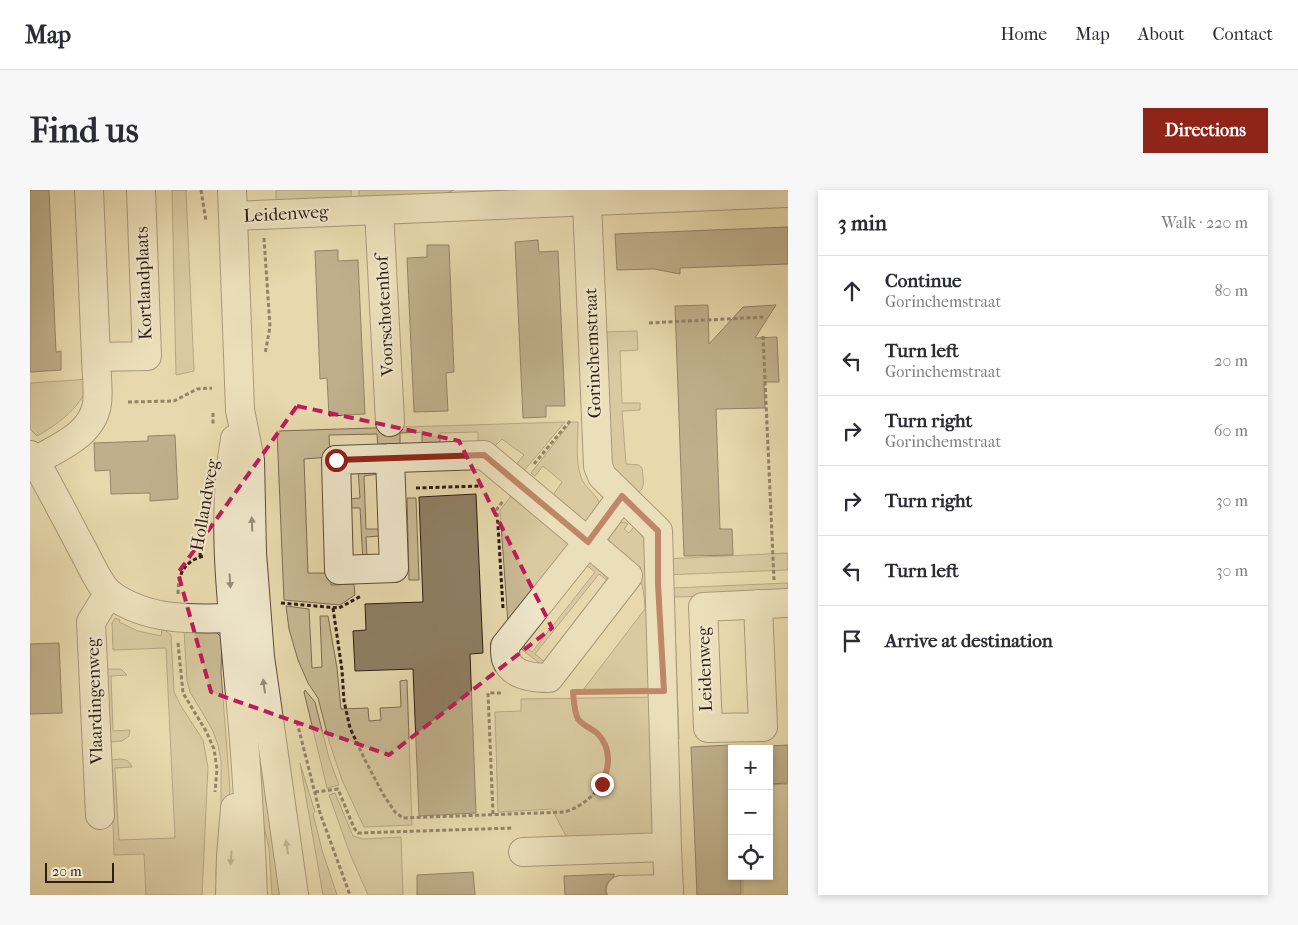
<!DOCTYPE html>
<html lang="en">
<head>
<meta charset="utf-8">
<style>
	body { margin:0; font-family:"IM FELL French Canon",serif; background:#f7f7f7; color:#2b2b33 }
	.controls { position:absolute; right:15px; bottom:15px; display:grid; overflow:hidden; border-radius:0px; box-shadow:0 2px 8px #0003 }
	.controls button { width:45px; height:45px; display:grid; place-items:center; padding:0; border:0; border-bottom:1px solid #e1e1e2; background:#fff; color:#2b2b33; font:25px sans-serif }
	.scale { position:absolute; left:15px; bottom:12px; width:69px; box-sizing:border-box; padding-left:5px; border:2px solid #301c12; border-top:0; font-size:14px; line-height:18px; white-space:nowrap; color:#301c12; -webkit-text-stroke:4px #efe6ca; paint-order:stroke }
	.stop { position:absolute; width:15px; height:15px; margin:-11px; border:4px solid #8f2418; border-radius:50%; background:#fff }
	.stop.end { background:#8f2418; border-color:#fff; box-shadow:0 1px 5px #0008 }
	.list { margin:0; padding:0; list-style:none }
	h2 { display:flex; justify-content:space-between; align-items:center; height:65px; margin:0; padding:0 20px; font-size:21px }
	h2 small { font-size:16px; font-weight:400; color:#7c7c81 }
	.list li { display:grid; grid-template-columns:32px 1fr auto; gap:15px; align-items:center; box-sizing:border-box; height:70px; padding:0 20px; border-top:1px solid #e1e1e2 }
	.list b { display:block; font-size:19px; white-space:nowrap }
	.list p { margin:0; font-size:16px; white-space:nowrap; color:#7c7c81 }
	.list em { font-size:16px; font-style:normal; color:#7c7c81 }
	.icon { flex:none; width:28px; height:28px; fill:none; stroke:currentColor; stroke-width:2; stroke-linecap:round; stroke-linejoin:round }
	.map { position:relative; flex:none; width:758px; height:705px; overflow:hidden; border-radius:0px }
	header { display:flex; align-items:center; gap:30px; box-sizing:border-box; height:70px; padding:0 25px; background:#fff; border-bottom:1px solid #e1e1e2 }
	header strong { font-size:24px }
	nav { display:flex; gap:28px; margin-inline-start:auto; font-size:18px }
	.intro { display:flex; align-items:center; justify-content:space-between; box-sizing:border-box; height:120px; padding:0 30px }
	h1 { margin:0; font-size:35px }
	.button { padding:12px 22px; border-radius:0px; background:#8f2418; color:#fff; font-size:18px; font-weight:700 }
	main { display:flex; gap:30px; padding:0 30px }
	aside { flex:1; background:#fff; border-radius:0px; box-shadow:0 2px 8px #0003 }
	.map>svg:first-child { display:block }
</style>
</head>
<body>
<header>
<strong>Map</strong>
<nav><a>Home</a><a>Map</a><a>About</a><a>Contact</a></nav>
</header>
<div class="intro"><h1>Find us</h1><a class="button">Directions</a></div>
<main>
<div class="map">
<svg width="758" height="705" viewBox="0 0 758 705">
	<rect width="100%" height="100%" fill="#e7d9ad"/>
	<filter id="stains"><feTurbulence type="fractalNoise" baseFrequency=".004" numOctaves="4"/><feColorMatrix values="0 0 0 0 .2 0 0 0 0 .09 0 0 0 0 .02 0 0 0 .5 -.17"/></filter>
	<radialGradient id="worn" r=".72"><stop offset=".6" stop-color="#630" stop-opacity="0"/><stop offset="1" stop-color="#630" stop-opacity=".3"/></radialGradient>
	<g fill="#c8b993" stroke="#7c6a52">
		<path d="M142,0H156L164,181L146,185Z"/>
		<path d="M246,0H321V8L246,11Z"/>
		<path d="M329,0H424L414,4L329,7Z"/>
		<path d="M607,141L608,160L590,161L592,213H610V220L592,221L596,274L609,275L612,278C613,287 616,298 608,303L581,281L573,142Z"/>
		<path d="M60,189C53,216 30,233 7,246L0,239V193Z"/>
		<path d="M535,232L492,283L484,277L494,265L472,249L461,260L448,257V242L410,243V256H392V242L370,243V257L348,258L347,244L299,245L300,267L274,269L278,383H301V395L324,394L325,405L310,415L254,410L247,241Z"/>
		<path d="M541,232H548C548,249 545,271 551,287C555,299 568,304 570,316L558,333H554L521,308L532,292L513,276L505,286L501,283Z"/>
		<path d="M348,279V284L334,286L336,339H350V346L336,347L337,367L333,372L330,318H317V309L330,308L328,280Z"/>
		<path d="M483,304L539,352V357L478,434L470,320Z"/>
		<path d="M377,308H386L389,390H379Z"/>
		<path d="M594,332L598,334L594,339L599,343L607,333L615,342L630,498L553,500L615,419C613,380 606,379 579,354C577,344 584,334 594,332Z"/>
		<path d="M758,363V380L634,385V369Z"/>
		<path d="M559,368L583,387L579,392L569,384L505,464L516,473L513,476L489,457L491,453L502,462L565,382L555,374Z"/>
		<path d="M758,393V404L644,407L649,549L641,550L643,398Z"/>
		<path d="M256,416L279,419L282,478L292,477L290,426H298L307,478L311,519L338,518L339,531L351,530L350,518L371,517L370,491L377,490L382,635L334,637L312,590L299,551L288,508L278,493L268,470L259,439Z"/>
		<path d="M85,428L90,430L89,432L108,441L131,446L132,438L141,445L144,502L151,516L173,550L178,577L172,705H116L114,664L84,665L81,570C90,569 98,567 102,577L85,578L89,650L145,648L136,458L83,460L82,433Z"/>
		<path d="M212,434L259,705H242L239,658L231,624Z"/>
		<path d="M154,439L185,441L192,448L191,482L200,600L187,705L186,683L191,615V571L188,555L182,539L160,502L157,491Z"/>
		<path d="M74,479H91L97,485L81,486L83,541L100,540L99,546L92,551L78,552Z"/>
		<path d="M275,500L285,512L299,568L309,595L297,598L274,502Z"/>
		<path d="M629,507L626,640L619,648L538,650L522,619L468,622L465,522L491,521V509Z"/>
		<path d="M270,573L285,622L283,624L292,660L307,705H293Z"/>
		<path d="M758,594V705H713V686H739V595Z"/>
		<path d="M305,603L323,646L333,649L371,647L373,705H338L320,664L299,605Z"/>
	</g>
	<g fill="#8f7e63" stroke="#301c12">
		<path d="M0,0H19L26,162L31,161V180L0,182Z"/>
		<path d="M758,37V74L650,78V84L624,79L587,80L585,44Z"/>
		<path d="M508,50L509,62L528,61L535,216H516V227L493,228L485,52Z"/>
		<path d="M397,55H419L424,182L416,183L418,221L384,222L377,68L397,67Z"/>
		<path d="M308,60V71L328,70L335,224L299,226L297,188L290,189L285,61Z"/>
		<path d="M678,115L679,154L713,117L746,115L725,148L747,147L749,192H734L735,218L686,219L690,339H702L703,365L654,366L645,116Z"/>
		<path d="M145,245L148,309L120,311V303L81,304L80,280L65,281L64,253L118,251V246Z"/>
		<path d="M446,304L453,463L440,464L446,623L389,626L383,479L325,481L323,441L336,440L335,414L393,412L389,307Z"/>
		<path d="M29,453L32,523L0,524V454Z"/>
		<path d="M700,555V558H702V686H711V705H667L661,557Z"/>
		<path d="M758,555V593L739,594V556Z"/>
		<path d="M443,682L445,705H387V685Z"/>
		<path d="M584,684V686L577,693L575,700L577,705H535L534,686Z"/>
	</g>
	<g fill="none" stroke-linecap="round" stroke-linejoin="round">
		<g stroke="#5e4b39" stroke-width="30">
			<g id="minor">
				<path d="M59,0L66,167L117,166L111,0"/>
				<path d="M202,0L210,220L220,270L222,363L230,467L264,705"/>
				<path d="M349,20L360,232"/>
				<path d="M203,26L758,3"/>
				<path d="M205,249C191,329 202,413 209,494C216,564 220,634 223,705"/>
				<path d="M0,265L5,271C22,301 38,332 54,362C60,373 70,396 80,404C121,434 173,429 220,427"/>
				<path d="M360,268L364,378L309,380L306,270L454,265L558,352L592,306"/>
				<path d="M5,271C29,257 62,245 67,214C69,199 66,182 66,167"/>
				<path d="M558,352L598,386L519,488C504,488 482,486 476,469C475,465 475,460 475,456Z"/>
				<path d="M728,414L733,537L678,538L673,417L758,413"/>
				<path d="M70,625L61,432L79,403"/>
				<path d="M637,657L639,705"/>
				<path d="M493,662L637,657L628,341L572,286L568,276L557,12"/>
				<path d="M591,700L639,699"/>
				<path d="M200,705L201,666L205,618"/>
			</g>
		</g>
		<g stroke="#301c12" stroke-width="3" stroke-dasharray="4 2.5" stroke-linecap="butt">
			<path d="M171,0L176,31"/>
			<path d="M234,48L240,137L235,164"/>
			<path d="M619,133L735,127"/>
			<path d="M733,146L744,390"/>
			<path d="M98,212L144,211L167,199L182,198"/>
			<path d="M183,223V236"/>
			<path d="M504,274L540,231"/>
			<path d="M386,298L450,296"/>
			<path d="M170,367L171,351"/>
			<path d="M148,404C148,384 154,371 174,366"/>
			<path d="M251,413L309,418L331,406"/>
			<path d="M303,418L312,480L314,511L320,538L335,570L353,604L365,622L373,628L534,622C557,616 578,594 578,570C578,565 578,559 576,554C570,542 555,540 548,528C544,521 544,510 543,502L607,501"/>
			<path d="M473,418L467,319L473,311"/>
			<path d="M148,453L153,503L176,541L184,559L187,579L185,602"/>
			<path d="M267,532L290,623L320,705"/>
			<path d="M285,602L308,599L324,638L328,643L483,638"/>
			<path d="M463,624L458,503H472"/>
		</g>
		<use href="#minor" stroke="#efe6ca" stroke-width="28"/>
	</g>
	<defs><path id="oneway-solid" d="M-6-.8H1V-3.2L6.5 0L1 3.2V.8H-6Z" transform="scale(1.25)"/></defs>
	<g fill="#998b77">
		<use href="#oneway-solid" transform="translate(222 334) rotate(-92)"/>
		<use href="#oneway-solid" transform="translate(200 391) rotate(86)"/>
		<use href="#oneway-solid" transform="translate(234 496) rotate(-98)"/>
		<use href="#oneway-solid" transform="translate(257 657) rotate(-98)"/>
		<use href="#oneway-solid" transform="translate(201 668) rotate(94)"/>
	</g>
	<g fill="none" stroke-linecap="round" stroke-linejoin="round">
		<path stroke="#8f2418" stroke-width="6" d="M306,270L454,265L558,352L592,306L628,341V394L634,501L543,502C544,511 544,521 548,529C553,536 561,538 567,543C582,558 580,576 572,594"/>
	</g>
	<path d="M0 0H758V705H0ZM267,216L429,251L522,438L359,565L181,502L148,383Z" fill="#e7d9ad" fill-opacity=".55" fill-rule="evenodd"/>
	<path fill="none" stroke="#c2185b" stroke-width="4" stroke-dasharray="10 6" stroke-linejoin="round" d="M267,216L429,251L522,438L359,565L181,502L148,383Z"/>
	<g text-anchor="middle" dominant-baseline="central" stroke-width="4.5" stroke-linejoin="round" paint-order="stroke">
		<g font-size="18" fill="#301c12" stroke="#efe6ca">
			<text transform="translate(256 24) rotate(-3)">Leidenweg</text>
			<text transform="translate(114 93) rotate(-92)">Kortlandplaats</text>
			<text transform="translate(355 126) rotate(-93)">Voorschotenhof</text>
			<text transform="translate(563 163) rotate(-92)">Gorinchemstraat</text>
			<text transform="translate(175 315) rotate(-80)">Hollandweg</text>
			<text transform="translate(675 479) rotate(-92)">Leidenweg</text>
			<text transform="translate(65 511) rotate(-92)">Vlaardingenweg</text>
		</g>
	</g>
	<rect width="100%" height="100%" filter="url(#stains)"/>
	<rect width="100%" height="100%" fill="url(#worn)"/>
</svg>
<div class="controls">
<button>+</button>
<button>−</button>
<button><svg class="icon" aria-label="locate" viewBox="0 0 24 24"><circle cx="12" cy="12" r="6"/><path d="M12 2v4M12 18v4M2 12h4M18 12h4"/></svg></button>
</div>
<div class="scale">20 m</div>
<div class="stop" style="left:306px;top:270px"></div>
<div class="stop end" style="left:572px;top:594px"></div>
</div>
<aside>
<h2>3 min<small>Walk · 220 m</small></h2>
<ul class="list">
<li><svg class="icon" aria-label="ahead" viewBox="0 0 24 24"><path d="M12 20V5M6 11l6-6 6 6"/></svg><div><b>Continue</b><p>Gorinchemstraat</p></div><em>80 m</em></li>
<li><svg class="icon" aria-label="left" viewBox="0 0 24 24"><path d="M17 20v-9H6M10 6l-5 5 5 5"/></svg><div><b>Turn left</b><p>Gorinchemstraat</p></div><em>20 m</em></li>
<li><svg class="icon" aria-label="right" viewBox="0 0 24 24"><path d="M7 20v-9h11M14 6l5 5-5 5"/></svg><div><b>Turn right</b><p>Gorinchemstraat</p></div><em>60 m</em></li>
<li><svg class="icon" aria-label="right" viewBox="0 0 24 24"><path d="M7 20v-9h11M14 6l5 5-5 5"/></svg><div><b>Turn right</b></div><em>30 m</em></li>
<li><svg class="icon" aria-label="left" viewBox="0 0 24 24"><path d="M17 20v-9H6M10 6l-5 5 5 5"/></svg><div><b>Turn left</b></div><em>30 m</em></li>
<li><svg class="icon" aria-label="arrive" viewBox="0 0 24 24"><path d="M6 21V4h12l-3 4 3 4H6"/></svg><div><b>Arrive at destination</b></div></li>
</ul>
</aside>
</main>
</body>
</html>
